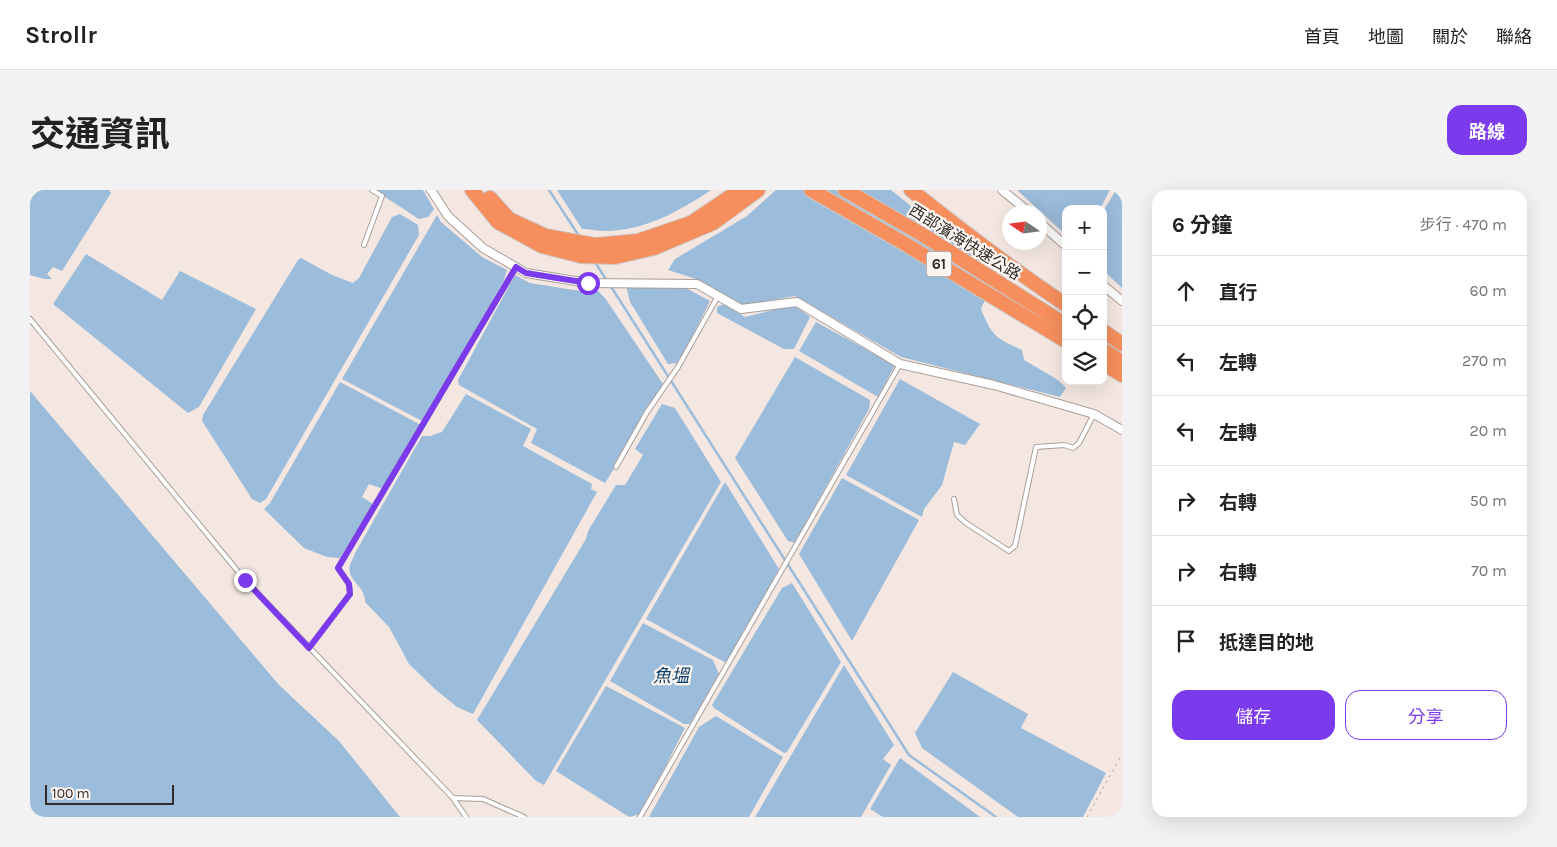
<!DOCTYPE html>
<html lang="zh-TW">
<head>
<meta charset="utf-8">
<style>
	body { margin:0; font-family:Karla,"Noto Sans TC",sans-serif; background:#f2f2f2; color:#222 }
	.controls { position:absolute; right:15px; top:15px; display:grid; overflow:hidden; border-radius:10px; box-shadow:0 5px 20px #0002 }
	.controls button { width:45px; height:45px; display:grid; place-items:center; padding:0; border:0; border-bottom:1px solid #e0e0e0; background:#fff; color:#222; font:25px sans-serif }
	.compass { position:absolute; left:972px; top:15px; width:45px; height:45px; border-radius:50%; background:#fff; box-shadow:0 5px 20px #0002; rotate:283deg }
	.scale { position:absolute; left:15px; bottom:12px; width:129px; box-sizing:border-box; padding-left:5px; border:2px solid #322d2b; border-top:0; font-size:14px; line-height:18px; white-space:nowrap; color:#322d2b; -webkit-text-stroke:4px #fdf5f1; paint-order:stroke }
	.stop { position:absolute; width:15px; height:15px; margin:-11px; border:4px solid #7c3aed; border-radius:50%; background:#fff }
	.stop.end { background:#7c3aed; border-color:#fff; box-shadow:0 1px 5px #0008 }
	.list { margin:0; padding:0; list-style:none }
	h2 { display:flex; justify-content:space-between; align-items:center; height:65px; margin:0; padding:0 20px; font-size:21px }
	h2 small { font-size:16px; font-weight:400; color:#767676 }
	.list li { display:grid; grid-template-columns:32px 1fr auto; gap:15px; align-items:center; box-sizing:border-box; height:70px; padding:0 20px; border-top:1px solid #e0e0e0 }
	.list b { display:block; font-size:19px; white-space:nowrap }
	.list em { font-size:16px; font-style:normal; color:#767676 }
	.actions { display:flex; gap:10px; padding:15px 20px }
	.actions a { flex:1; padding:11px 0; border:1px solid #7c3aed; border-radius:15px; text-align:center; font-size:18px; color:#7c3aed }
	.actions .main { background:#7c3aed; color:#fff }
	.icon { flex:none; width:28px; height:28px; fill:none; stroke:currentColor; stroke-width:2; stroke-linecap:round; stroke-linejoin:round }
	.map { position:relative; flex:none; width:1092px; height:627px; overflow:hidden; border-radius:15px }
	header { display:flex; align-items:center; gap:30px; box-sizing:border-box; height:70px; padding:0 25px; background:#fff; border-bottom:1px solid #e0e0e0 }
	header strong { font-size:24px }
	nav { display:flex; gap:28px; margin-inline-start:auto; font-size:18px }
	.intro { display:flex; align-items:center; justify-content:space-between; box-sizing:border-box; height:120px; padding:0 30px }
	h1 { margin:0; font-size:35px }
	.button { padding:12px 22px; border-radius:15px; background:#7c3aed; color:#fff; font-size:18px; font-weight:700 }
	main { display:flex; gap:30px; padding:0 30px }
	aside { flex:1; background:#fff; border-radius:15px; box-shadow:0 5px 20px #0002 }
	.map>svg:first-child { display:block }
</style>
</head>
<body>
<header>
<strong>Strollr</strong>
<nav><a>首頁</a><a>地圖</a><a>關於</a><a>聯絡</a></nav>
</header>
<div class="intro"><h1>交通資訊</h1><a class="button">路線</a></div>
<main>
<div class="map">
<svg width="1092" height="627" viewBox="0 0 1092 627">
	<rect width="100%" height="100%" fill="#f4e7e1"/>
	<g fill="#9bbcdb">
		<path d="M0,0H79L81,3L32,81L23,77L17,84L22,89H14L0,85Z"/>
		<path d="M344,0H393L404,19L398,27L389,29Z"/>
		<path d="M527,0H681C650,21 614,41 575,41C568,41 560,39 552,39Z"/>
		<path d="M746,0H861L966,84L951,119C962,147 966,148 992,160L994,170L1028,190L1036,198L1030,207L871,167L765,106L711,116L666,89L638,80L645,69L717,26Z"/>
		<path d="M987,0H1080L1070,19H1036V45Z"/>
		<path d="M1086,0H1092V98L1073,80V21Z"/>
		<path d="M370,24L388,35L389,45L236,309L230,313L222,309L172,231L173,225L268,70L271,68L302,85L323,93L329,88L362,27Z"/>
		<path d="M407,25L411,32L452,67L477,80L474,90L398,225L392,231L312,189Z"/>
		<path d="M56,64L132,110L150,81L226,119L169,217L158,223L23,114Z"/>
		<path d="M485,85L500,93L550,101L565,98L575,108L635,197L575,293L501,253L507,239L429,195L428,190Z"/>
		<path d="M596,96L656,98L680,111L649,173L638,174L600,112Z"/>
		<path d="M694,114L715,127L764,115L780,127L764,159H754L687,123V117Z"/>
		<path d="M786,132L865,175L848,207L769,161Z"/>
		<path d="M765,167L840,210L839,219L765,353L758,351L705,268Z"/>
		<path d="M870,189L950,234L935,255L924,252L912,295L894,319L892,327L816,285Z"/>
		<path d="M310,192L391,235L353,299L339,294L332,307L343,314L310,368L297,367L274,358L234,319L240,313Z"/>
		<path d="M0,201L249,495L309,551L370,627H0Z"/>
		<path d="M436,204L501,239L493,256L562,294L561,299L567,302L443,524L427,517L406,500L379,474L359,437L335,412C336,396 316,391 320,375C321,371 324,367 325,363L392,246H400L412,242Z"/>
		<path d="M632,214L645,218L691,292L514,595L506,591L447,530L556,349L558,341L586,295H595L613,265L605,259Z"/>
		<path d="M812,288L889,330L822,451L769,364Z"/>
		<path d="M695,292L749,379L698,474L616,429Z"/>
		<path d="M762,393L811,472L757,562L754,563L684,518L682,515L752,398Z"/>
		<path d="M613,433L683,470L689,484L660,534H654L580,491Z"/>
		<path d="M814,475L864,555L853,569L861,575L831,627H725Z"/>
		<path d="M923,482L998,524L991,538L1076,583L1053,627H988L892,558L885,543Z"/>
		<path d="M576,496L655,538L611,624L599,627L526,581Z"/>
		<path d="M686,526L753,567L719,627H619L669,537Z"/>
		<path d="M870,568L950,627H853L840,619Z"/>
	</g>
	<g fill="none" stroke-linecap="round" stroke-linejoin="round">
		<g stroke="#9bbcdb" stroke-width="2.5">
			<path d="M519,0L549,46"/>
			<path d="M565,72L577,91"/>
			<path d="M580,95L879,565L966,627"/>
		</g>
		<g stroke="#aa9e98" stroke-width="6">
			<g id="lane">
				<path d="M334,55L352,6L342,0"/>
				<path d="M0,129L215,390L423,608L436,627"/>
				<path d="M586,277L617,222L648,177L688,106"/>
				<path d="M924,309L927,325L936,333L979,361L985,356L1006,257L1034,255L1043,258L1049,253L1064,224"/>
				<path d="M279,458L320,404L319,394L308,378L486,77"/>
				<path d="M423,608L453,609L494,627"/>
				<path d="M610,627L870,174"/>
			</g>
		</g>
		<g stroke="#aa9e98" stroke-width="10">
			<g id="street">
				<path d="M401,0L418,26L453,58L496,83L558,93L667,94L711,119L767,112L870,174L964,195L1064,224L1092,240"/>
				<path d="M972,0L999,22"/>
				<path d="M1009,32L1036,56"/>
				<path d="M1073,95L1092,111"/>
			</g>
		</g>
		<g stroke="#cac8c8" stroke-width="16">
			<g id="highway">
				<path d="M442,0L468,32L512,56L551,66L585,67L624,58L683,33L728,0"/>
				<path d="M781,0L870,51L1036,151"/>
				<path d="M815,0L893,45L1036,135"/>
				<path d="M881,0C931,40 982,79 1036,115"/>
				<path d="M460,8L479,29L516,46L565,55L608,51L661,33L710,0"/>
				<path d="M1073,141L1092,154"/>
				<path d="M1073,160L1092,172"/>
				<path d="M1073,173L1092,185"/>
			</g>
		</g>
		<path stroke="#b1a6a2" stroke-width="1" stroke-dasharray="2.5 4" stroke-linecap="butt" d="M1057,627L1092,564"/>
		<use href="#lane" stroke="#fff" stroke-width="4"/>
		<use href="#street" stroke="#fff" stroke-width="8"/>
		<use href="#highway" stroke="#f68f5d" stroke-width="14"/>
	</g>
	<g fill="none" stroke-linecap="round" stroke-linejoin="round">
		<path stroke="#7c3aed" stroke-width="6" d="M215,390L279,458L320,404L319,394L308,378L486,77L496,83L558,93"/>
	</g>
	<g text-anchor="middle" dominant-baseline="central" stroke-width="4.5" stroke-linejoin="round" paint-order="stroke">
		<rect fill="#fdf5f1" stroke="#6f6966" stroke-width="1" x="896.5" y="61.5" width="25" height="25" rx="4"/>
		<g font-size="15" font-weight="bold" fill="#322d2b">
			<text x="909" y="74">61</text>
		</g>
		<g font-size="16" fill="#322d2b" stroke="#fdf5f1">
			<text transform="translate(935 52) rotate(32)">西部濱海快速公路</text>
		</g>
		<g font-size="18" font-style="italic" fill="#0f426b" stroke="#fdf5f1">
			<text x="641" y="486">魚塭</text>
		</g>
	</g>
</svg>
<div class="controls">
<button>+</button>
<button>−</button>
<button><svg class="icon" aria-label="locate" viewBox="0 0 24 24"><circle cx="12" cy="12" r="6"/><path d="M12 2v4M12 18v4M2 12h4M18 12h4"/></svg></button>
<button><svg class="icon" aria-label="layers" viewBox="0 0 24 24"><path d="M12 4l9 5-9 5-9-5zM3 14l9 5 9-5"/></svg></button>
</div>
<svg class="compass" viewBox="-18 -18 36 36"><path d="M0-13l5 13h-10z" fill="#e53935"/><path d="M0 13l5-13h-10z" fill="#767676"/></svg>
<div class="scale">100 m</div>
<div class="stop" style="left:558px;top:93px"></div>
<div class="stop end" style="left:215px;top:390px"></div>
</div>
<aside>
<h2>6 分鐘<small>步行 · 470 m</small></h2>
<ul class="list">
<li><svg class="icon" aria-label="ahead" viewBox="0 0 24 24"><path d="M12 20V5M6 11l6-6 6 6"/></svg><div><b>直行</b></div><em>60 m</em></li>
<li><svg class="icon" aria-label="left" viewBox="0 0 24 24"><path d="M17 20v-9H6M10 6l-5 5 5 5"/></svg><div><b>左轉</b></div><em>270 m</em></li>
<li><svg class="icon" aria-label="left" viewBox="0 0 24 24"><path d="M17 20v-9H6M10 6l-5 5 5 5"/></svg><div><b>左轉</b></div><em>20 m</em></li>
<li><svg class="icon" aria-label="right" viewBox="0 0 24 24"><path d="M7 20v-9h11M14 6l5 5-5 5"/></svg><div><b>右轉</b></div><em>50 m</em></li>
<li><svg class="icon" aria-label="right" viewBox="0 0 24 24"><path d="M7 20v-9h11M14 6l5 5-5 5"/></svg><div><b>右轉</b></div><em>70 m</em></li>
<li><svg class="icon" aria-label="arrive" viewBox="0 0 24 24"><path d="M6 21V4h12l-3 4 3 4H6"/></svg><div><b>抵達目的地</b></div></li>
</ul>
<div class="actions"><a class="main">儲存</a><a>分享</a></div>
</aside>
</main>
</body>
</html>
